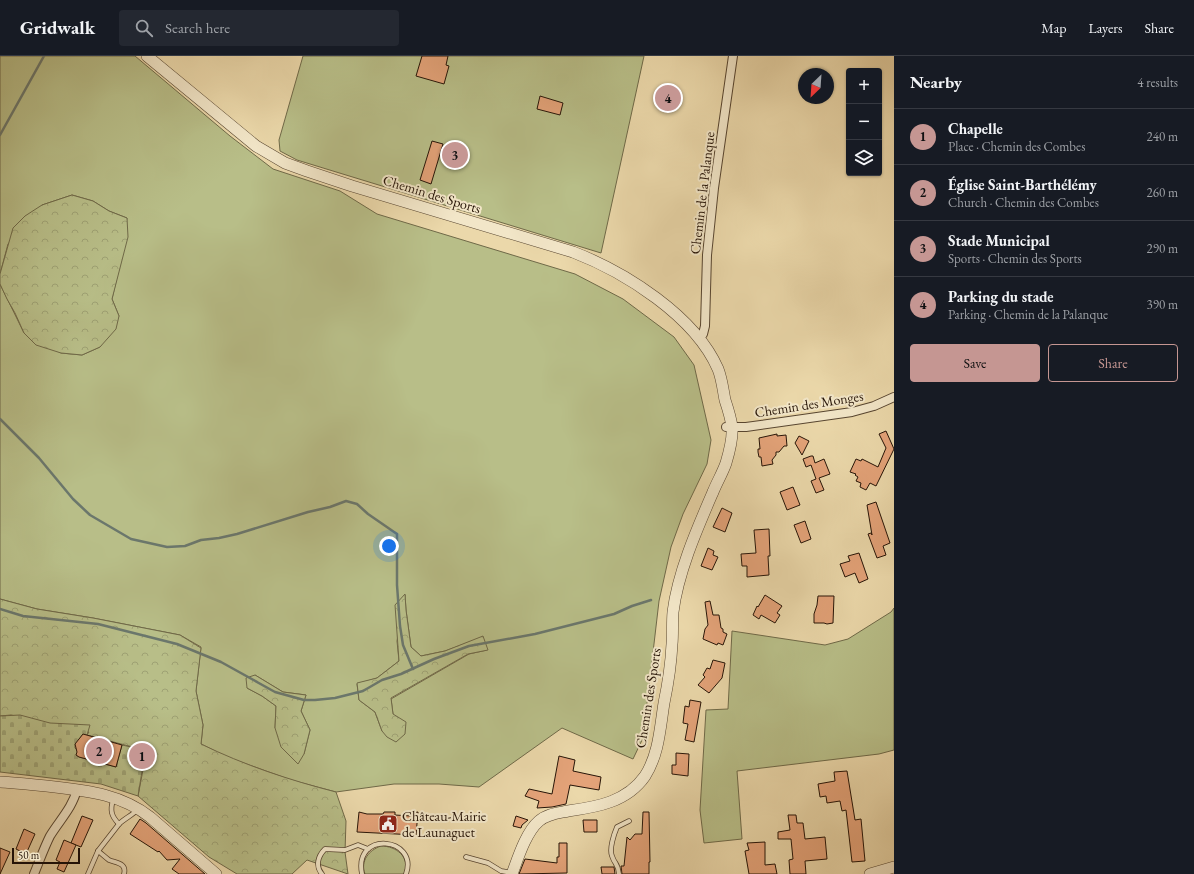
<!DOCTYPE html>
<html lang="en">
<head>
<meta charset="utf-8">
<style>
	body { margin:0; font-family:"EB Garamond",serif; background:#242831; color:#f1f3f6 }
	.controls { position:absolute; right:12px; top:12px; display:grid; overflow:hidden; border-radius:4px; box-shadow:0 1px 3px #0004 }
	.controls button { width:36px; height:36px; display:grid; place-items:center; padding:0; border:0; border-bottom:1px solid #363941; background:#171b24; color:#f1f3f6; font:20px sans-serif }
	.compass { position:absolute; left:798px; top:12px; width:36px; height:36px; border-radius:50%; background:#171b24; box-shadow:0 1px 3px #0004; rotate:205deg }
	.scale { position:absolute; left:12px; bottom:10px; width:68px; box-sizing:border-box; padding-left:4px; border:2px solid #261407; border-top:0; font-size:11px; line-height:14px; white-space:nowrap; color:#261407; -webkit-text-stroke:3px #f2e6c8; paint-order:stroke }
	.you { position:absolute; left:389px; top:490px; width:14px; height:14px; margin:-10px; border:3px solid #fff; border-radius:50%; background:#1a73e8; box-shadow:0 0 0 6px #1a73e833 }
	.badge { display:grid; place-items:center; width:26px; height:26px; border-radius:50%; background:#c59692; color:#111; font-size:13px; font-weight:700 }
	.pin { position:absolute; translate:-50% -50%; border:2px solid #fff; box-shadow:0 1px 4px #0006 }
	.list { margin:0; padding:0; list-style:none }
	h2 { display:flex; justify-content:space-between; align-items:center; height:52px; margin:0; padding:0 16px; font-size:17px }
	h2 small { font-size:13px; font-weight:400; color:#9ea1a6 }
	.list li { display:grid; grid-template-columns:26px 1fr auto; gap:12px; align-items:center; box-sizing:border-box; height:56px; padding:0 16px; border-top:1px solid #363941 }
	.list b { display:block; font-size:15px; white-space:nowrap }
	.list p { margin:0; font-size:13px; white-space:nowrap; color:#9ea1a6 }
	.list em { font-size:13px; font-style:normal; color:#9ea1a6 }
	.actions { display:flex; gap:8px; padding:12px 16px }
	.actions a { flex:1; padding:9px 0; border:1px solid #c59692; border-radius:4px; text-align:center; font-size:14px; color:#c59692 }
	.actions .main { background:#c59692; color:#111 }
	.icon { flex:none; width:22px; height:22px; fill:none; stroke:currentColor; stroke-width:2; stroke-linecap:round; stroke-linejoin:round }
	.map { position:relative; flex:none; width:894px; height:818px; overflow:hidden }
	header { display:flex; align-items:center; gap:24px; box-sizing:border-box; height:56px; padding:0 20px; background:#171b24; border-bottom:1px solid #363941 }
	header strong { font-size:19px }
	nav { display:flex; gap:22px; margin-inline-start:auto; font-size:14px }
	.search { width:280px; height:36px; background:#242831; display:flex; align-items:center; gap:10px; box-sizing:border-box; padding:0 14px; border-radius:4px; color:#9ea1a6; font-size:15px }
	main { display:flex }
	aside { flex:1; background:#171b24 }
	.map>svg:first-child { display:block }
</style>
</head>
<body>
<header>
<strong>Gridwalk</strong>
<div class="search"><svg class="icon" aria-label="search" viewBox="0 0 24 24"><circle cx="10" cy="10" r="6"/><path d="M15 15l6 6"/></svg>Search here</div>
<nav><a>Map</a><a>Layers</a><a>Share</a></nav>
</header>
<main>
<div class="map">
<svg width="894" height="818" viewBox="0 0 894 818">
	<defs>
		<pattern id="forest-crowns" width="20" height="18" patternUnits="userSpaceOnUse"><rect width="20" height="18" fill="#b8be88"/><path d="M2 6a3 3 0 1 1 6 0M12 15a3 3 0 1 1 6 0" fill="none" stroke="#9ea274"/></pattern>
		<pattern id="cemetery-stones" width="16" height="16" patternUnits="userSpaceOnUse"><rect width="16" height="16" fill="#b8be88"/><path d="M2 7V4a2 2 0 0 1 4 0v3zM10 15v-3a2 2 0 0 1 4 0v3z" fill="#9ea274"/></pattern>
	</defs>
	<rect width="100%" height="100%" fill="#ebd8aa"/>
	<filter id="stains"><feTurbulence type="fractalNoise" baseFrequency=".005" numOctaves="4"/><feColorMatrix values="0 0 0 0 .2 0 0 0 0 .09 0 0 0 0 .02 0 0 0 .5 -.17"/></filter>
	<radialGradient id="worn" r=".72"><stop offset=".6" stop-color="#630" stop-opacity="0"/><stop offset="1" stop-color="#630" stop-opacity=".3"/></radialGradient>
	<g fill="#b8be88" stroke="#6f6948" fill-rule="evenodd">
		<path d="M0,0H135L230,80L273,113L340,135L377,158L575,218L623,243L674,281L694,309L711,384L707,408L683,458L671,491L659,545L643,682L633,703L562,672L479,731L439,728H394L336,736L291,724L227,701L201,688L203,669L196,635L201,591L180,579L93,562L37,553L0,543V228L24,277L61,297L82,299L100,291L119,260L112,243L121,204L127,162L109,155L93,145L72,139L42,149L8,188L0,218ZM405,539L406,554L411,591L421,600L445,595L483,581L487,594L469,598L391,643L393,658L382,675L375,656L359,644L357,628L377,622L399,605L397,585ZM255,619L283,636L306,639L301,655L310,674L304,698L275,672L276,650L262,640L247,632Z"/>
		<path d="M303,0H644L601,197L297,104L280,95L279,84Z"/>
		<path d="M894,552V694L879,698L737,715L742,783L704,787L700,754L706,654L728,653L732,575L825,589L848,583L891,556Z"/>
		<path d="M381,790C396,790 411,801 404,818H365C360,805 369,794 381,790Z"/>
	</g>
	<g fill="url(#forest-crowns)" stroke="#6f6948">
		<path d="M72,139L93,145L109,155L127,162L128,181L112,243L119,260L116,273L100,291L82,299L61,297L36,289L24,277L15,257L7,243L0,228V218L13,172L25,160L42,149Z"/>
		<path d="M405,538L406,554L411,591L421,600L445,595L483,580L488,594L468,598L391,642L393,658L406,666L405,678L396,686L387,681L382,675L375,656L359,644L357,627L377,622L399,605L395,549Z"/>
		<path d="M0,543L37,553L93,562L180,579L201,592L196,635L203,669L201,688C244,709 289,724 336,736L346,765L345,796L348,818L307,804L292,818H237L209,801L138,740L147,693L141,691L140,693L87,679L89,676L11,659L0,660Z"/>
		<path d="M255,619L283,636L306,639L301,655L310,674L304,698L298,708L281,691L275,672L276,650L262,640L247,632L246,622Z"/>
	</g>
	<path fill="url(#cemetery-stones)" stroke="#6f6948" d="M20,659L50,667L90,669L87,679H82L80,683L75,688V692L78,695L77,700L79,701L116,711L122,689L140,693L137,707L143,709L138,740L101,728L0,716V660Z"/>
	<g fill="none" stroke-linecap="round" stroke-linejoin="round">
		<g stroke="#6b776c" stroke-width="2.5">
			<path d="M0,79L44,0"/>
			<path d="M0,363L39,402L73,443L90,459L131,483L167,491L185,490L201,484L219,482L237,478L308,456L330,451L346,445L357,448L368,458L397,478V529L400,570L403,589L413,613"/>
			<path d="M0,553L23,560L98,568L177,588L221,606L275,636L304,644H315L335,642L363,635L382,624L401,618L434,603L469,590L535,578L614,558L632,550L651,544"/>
		</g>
	</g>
	<g fill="#e4a379" stroke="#261407">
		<path d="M422,0H448L446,9L449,10L444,28L416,20Z"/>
		<path d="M540,40L563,47L560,59L537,53Z"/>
		<path d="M432,85L443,88L431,128L420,124Z"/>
		<path d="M886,375L894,393L876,430L870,427L866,434L860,431L861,427L856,425L858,421L855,419L856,418L850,416L856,403L861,405L862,403L878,411L886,392L879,378Z"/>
		<path d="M777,378V380L786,379L787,390H784L779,396H776V399L772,404L773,408L762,410L761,401H759L758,396V393H760L759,382Z"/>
		<path d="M799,380L809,385L802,399L795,387Z"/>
		<path d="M811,400H813L815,407L824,403L830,418L819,422L824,434L816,437L811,425L816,423L811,409L806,411L803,403Z"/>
		<path d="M793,431L800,449L787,454L780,436Z"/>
		<path d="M876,446L890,487L883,490L886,499L877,502L868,478L871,477L872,479L867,449Z"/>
		<path d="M722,452L732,457L725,476L713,471Z"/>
		<path d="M805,465L811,483L801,487L794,469Z"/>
		<path d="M769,473L770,500H768L769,519L747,521V510H742L741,498L756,497L754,474Z"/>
		<path d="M708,492L714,495L713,499L718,501L712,514L701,510Z"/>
		<path d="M859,497L868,523L859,527L855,517L845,521L840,508L850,505L848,500Z"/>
		<path d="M765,539L782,550L777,557L780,559L775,567L761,559L759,563L753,559L757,550L758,551Z"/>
		<path d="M818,540H834L833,567L827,568L824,567H814V558L817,549Z"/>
		<path d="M710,545L713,559H719L721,572L723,573V576L727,578L723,589L718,587L717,589L703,583L705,573L708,569L705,546Z"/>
		<path d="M713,604L725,607L722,622L709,637L698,629L705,621L703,619L707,612L710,613Z"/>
		<path d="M690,644L701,646L694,686L685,684L688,668L683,667L685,650L689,651Z"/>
		<path d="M83,678L122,689L116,711L79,701L76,699L77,696L75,688Z"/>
		<path d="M676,697L689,698L688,720L672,718V709H676Z"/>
		<path d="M559,700L575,704L573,715L601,721L599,734L570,729L566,748L552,751L537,752L539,745L525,740L529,733L552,738Z"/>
		<path d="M847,715L855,764L861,763L865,805L852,806L846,754L842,755L840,745L827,747L826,740L820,741L818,728L835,725L834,716Z"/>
		<path d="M359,756L367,758H383L384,756H395V759L411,760V757L418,756L416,779L357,776Z"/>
		<path d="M643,756H649L650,806H649V818H622L621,810H624L627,781L630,784L635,778H642Z"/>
		<path d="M788,759H796L797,767H803L805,783L825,781L827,803L805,805L806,818H790L789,804L793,803L791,783H778V776L790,774Z"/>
		<path d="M82,760L93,764L81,791L71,787Z"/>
		<path d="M516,760L528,764L522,769L521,772L513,770Z"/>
		<path d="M140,763L146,767L205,818H179L172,813L180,803L167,804L159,795L158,796L130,778Z"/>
		<path d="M583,764H597V776H584Z"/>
		<path d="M24,773L35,778L26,798L16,793Z"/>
		<path d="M64,784L76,789L64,816L57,813L60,806L56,804Z"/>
		<path d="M765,786V809L775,808L777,818H749L745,795L749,794L747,787Z"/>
		<path d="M559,787H567V817L519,818L525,803L557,807V801H559Z"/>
		<path d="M0,792L10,796L0,818Z"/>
		<path d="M601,811H614L615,818H602Z"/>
	</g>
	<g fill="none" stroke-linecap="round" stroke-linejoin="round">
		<g stroke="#574530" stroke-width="5.5">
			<g id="service">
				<path d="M113,744C110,754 111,760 119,768C125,762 133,759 138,753"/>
				<path d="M98,795C102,798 105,801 109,804C116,807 127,807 124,818"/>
				<path d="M466,801L488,807L501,815L512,817"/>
				<path d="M88,818L98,795L119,768"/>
				<path d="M322,818C315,810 318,800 325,793L345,794L358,789L368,793"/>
				<path d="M362,818C353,774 419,781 406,818"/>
				<path d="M619,818C618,807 615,809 612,800C609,793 614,778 617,771L629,765"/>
			</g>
		</g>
		<g stroke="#574530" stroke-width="10">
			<g id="minor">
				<path d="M703,278L705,270L707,199L714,132L733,0"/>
				<path d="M726,371H746L852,356L874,350L894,341"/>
				<path d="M34,818C39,806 44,792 50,780C59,765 73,751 77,733"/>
			</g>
		</g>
		<g stroke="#574530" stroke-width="12">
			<g id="tertiary">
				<path d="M147,0L256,90L285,107L307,115L352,130L573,196C625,216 695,260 718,313C722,323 723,334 725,344C728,353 731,363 732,371C733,382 729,397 726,407C723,416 717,426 713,436C697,473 678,516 673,556C672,567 673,578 672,588C671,608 668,628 664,647C660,672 659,698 645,720C627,746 597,751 568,755C558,757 547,758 539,765C526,776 518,802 512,818"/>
				<path d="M0,726C18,727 37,729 55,731C90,735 122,739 150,761L216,818"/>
				<path d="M870,818L894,811"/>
			</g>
		</g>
		<use href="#service" stroke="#f2e6c8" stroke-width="4"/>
		<use href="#minor" stroke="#f2e6c8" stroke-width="8"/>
		<use href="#tertiary" stroke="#f2e6c8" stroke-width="11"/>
	</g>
	<defs>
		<g id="civic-square" transform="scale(1)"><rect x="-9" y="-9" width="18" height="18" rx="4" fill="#8f2418" stroke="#f2e6c8"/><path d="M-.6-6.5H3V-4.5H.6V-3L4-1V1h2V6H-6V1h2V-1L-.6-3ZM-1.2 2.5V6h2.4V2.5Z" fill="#fff"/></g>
	</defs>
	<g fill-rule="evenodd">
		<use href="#civic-square" x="388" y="768"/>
	</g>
	<g text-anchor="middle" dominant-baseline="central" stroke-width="4" stroke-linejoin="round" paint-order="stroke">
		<g font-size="14" fill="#261407" stroke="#f2e6c8">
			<text transform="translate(702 137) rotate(-83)">Chemin de la Palanque</text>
			<text transform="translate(432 138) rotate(17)">Chemin des Sports</text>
			<text transform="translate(809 348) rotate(-9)">Chemin des Monges</text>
			<text transform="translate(648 642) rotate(-81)">Chemin des Sports</text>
		</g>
		<g font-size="14" fill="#261407" stroke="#f2e6c8" text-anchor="start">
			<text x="402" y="760">Château-Mairie<tspan x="402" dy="16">de Launaguet</tspan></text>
		</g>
	</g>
	<rect width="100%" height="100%" filter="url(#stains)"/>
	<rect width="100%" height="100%" fill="url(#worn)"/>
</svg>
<div class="controls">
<button>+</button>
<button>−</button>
<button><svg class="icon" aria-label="layers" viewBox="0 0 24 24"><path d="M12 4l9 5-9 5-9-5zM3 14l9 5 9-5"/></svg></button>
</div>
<svg class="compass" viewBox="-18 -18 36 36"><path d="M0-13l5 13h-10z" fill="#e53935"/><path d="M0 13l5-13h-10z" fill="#9ea1a6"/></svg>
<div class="scale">50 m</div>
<div class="you"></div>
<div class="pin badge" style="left:142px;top:700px">1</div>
<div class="pin badge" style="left:99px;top:695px">2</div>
<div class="pin badge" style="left:455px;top:99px">3</div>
<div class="pin badge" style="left:668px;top:42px">4</div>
</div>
<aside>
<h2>Nearby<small>4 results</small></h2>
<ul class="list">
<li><span class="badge">1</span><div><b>Chapelle</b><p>Place · Chemin des Combes</p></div><em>240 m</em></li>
<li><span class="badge">2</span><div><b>Église Saint-Barthélémy</b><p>Church · Chemin des Combes</p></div><em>260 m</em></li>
<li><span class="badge">3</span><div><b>Stade Municipal</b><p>Sports · Chemin des Sports</p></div><em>290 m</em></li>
<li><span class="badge">4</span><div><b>Parking du stade</b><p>Parking · Chemin de la Palanque</p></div><em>390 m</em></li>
</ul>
<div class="actions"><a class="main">Save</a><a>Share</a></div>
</aside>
</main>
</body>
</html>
